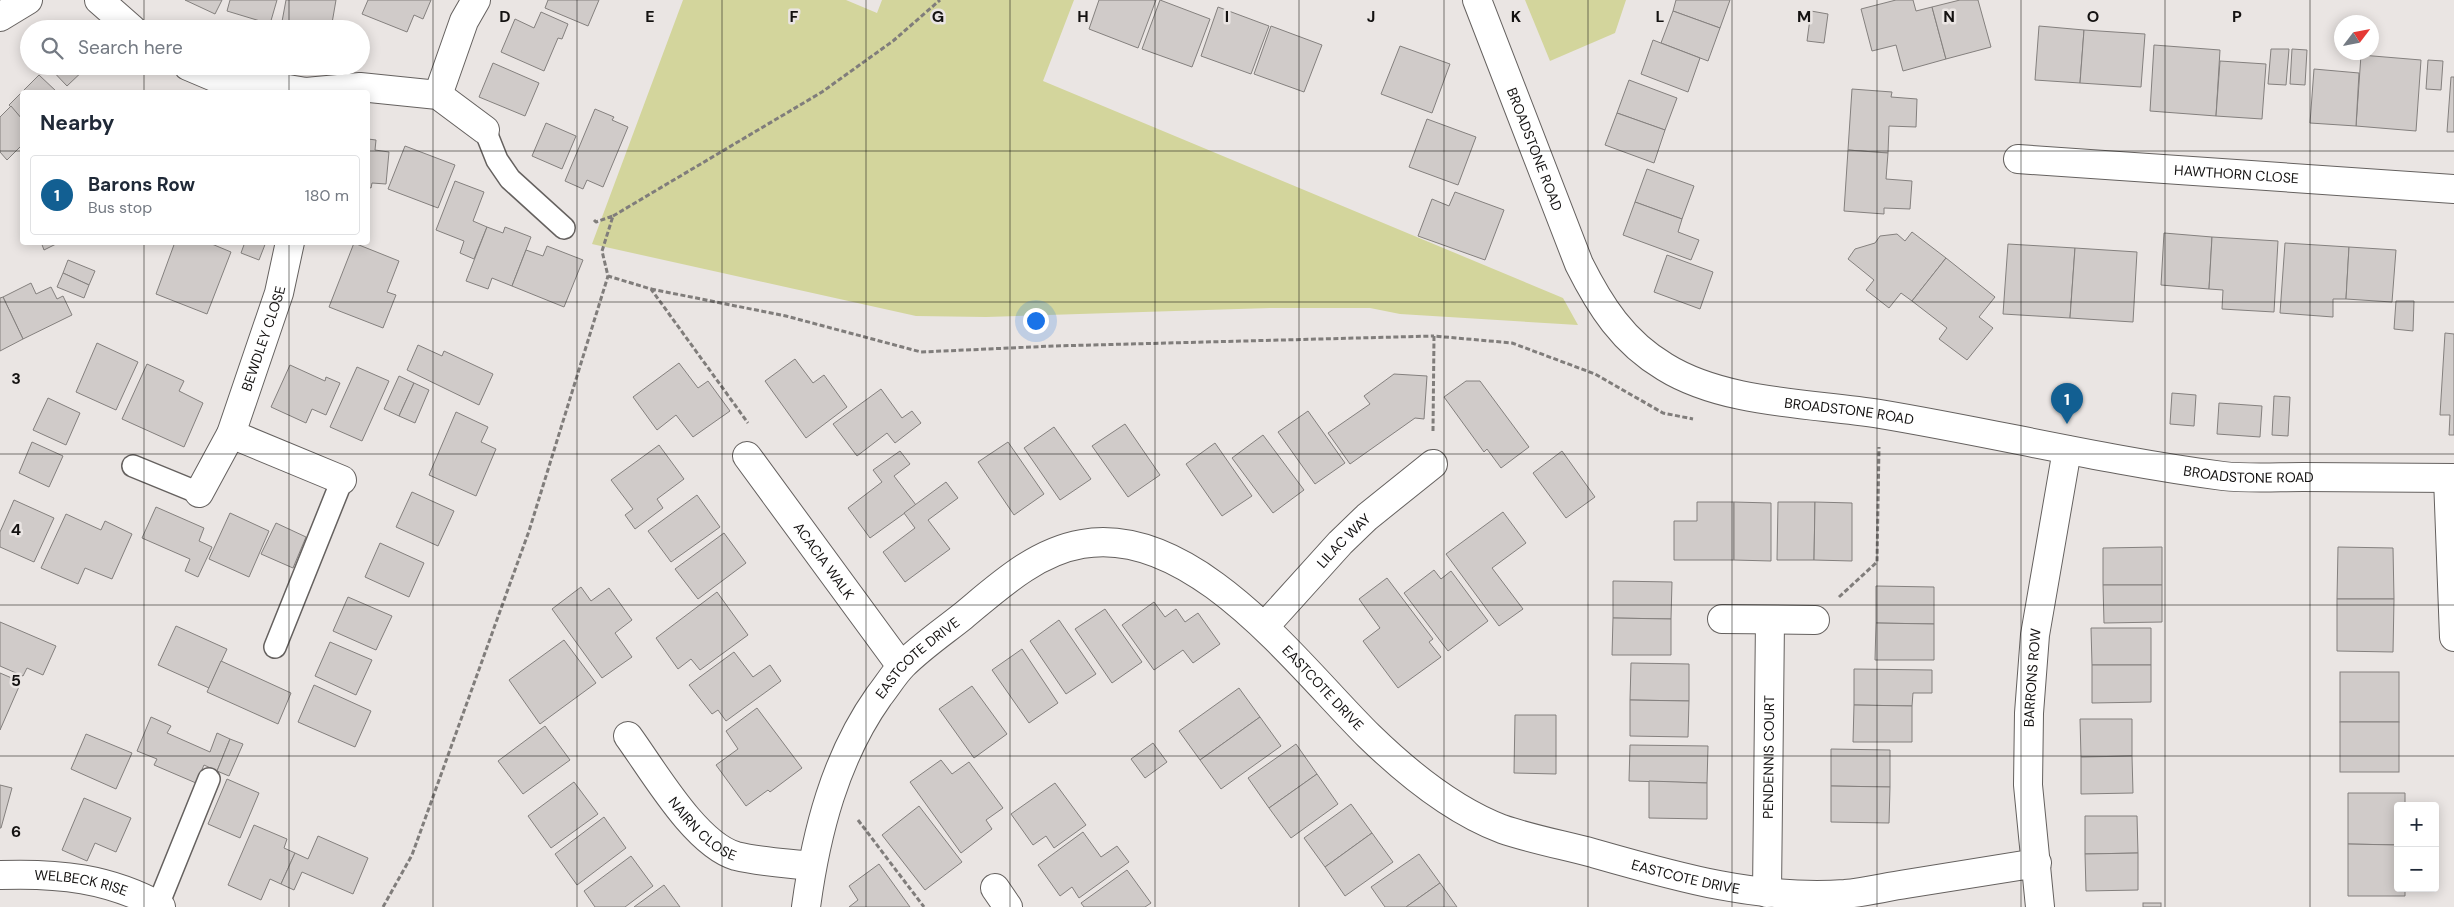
<!DOCTYPE html>
<html lang="en">
<head>
<meta charset="utf-8">
<style>
	body { margin:0; font-family:"DM Sans",sans-serif; background:#f2f2f3; color:#1f2937 }
	.controls { position:absolute; right:15px; bottom:15px; display:grid; overflow:hidden; border-radius:5px; box-shadow:0 2px 12px #0003 }
	.controls button { width:45px; height:45px; display:grid; place-items:center; padding:0; border:0; border-bottom:1px solid #e0e1e3; background:#fff; color:#1f2937; font:25px sans-serif }
	.compass { position:absolute; left:2334px; top:15px; width:45px; height:45px; border-radius:50%; background:#fff; box-shadow:0 2px 12px #0003; rotate:58deg }
	.you { position:absolute; left:1035px; top:320px; width:18px; height:18px; margin:-12px; border:4px solid #fff; border-radius:50%; background:#1a73e8; box-shadow:0 0 0 8px #1a73e833 }
	.badge { display:grid; place-items:center; width:32px; height:32px; border-radius:50%; background:#125f92; color:#fff; font-size:16px; font-weight:700 }
	.pin { position:absolute; translate:-50% -41px; filter:drop-shadow(0 1px 2px #0008) }
	.pin::after { content:''; position:absolute; top:26px; width:18px; height:15px; background:inherit; clip-path:polygon(0 0,100% 0,50% 100%) }
	.list { margin:0; padding:0; list-style:none }
	h2 { display:flex; justify-content:space-between; align-items:center; height:65px; margin:0; padding:0 20px; font-size:21px }
	h2 small { font-size:16px; font-weight:400; color:#747a83 }
	.list li { display:grid; grid-template-columns:32px 1fr auto; gap:15px; align-items:center; box-sizing:border-box; height:80px; margin:0 10px 10px; padding:0 10px; border:1px solid #e0e1e3; border-radius:5px }
	.list b { display:block; font-size:19px; white-space:nowrap }
	.list p { margin:0; font-size:16px; white-space:nowrap; color:#747a83 }
	.list em { font-size:16px; font-style:normal; color:#747a83 }
	.icon { flex:none; width:28px; height:28px; fill:none; stroke:currentColor; stroke-width:2; stroke-linecap:round; stroke-linejoin:round }
	.map { position:relative; flex:none; width:2454px; height:907px; overflow:hidden }
	.search { position:absolute; background:#fff; box-shadow:0 2px 12px #0003; left:20px; top:20px; width:350px; height:55px; display:flex; align-items:center; gap:12px; box-sizing:border-box; padding:0 18px; border-radius:28px; color:#747a83; font-size:19px }
	.panel { position:absolute; background:#fff; box-shadow:0 2px 12px #0003; left:20px; top:90px; width:350px; height:155px; border-radius:5px }
	.map>svg:first-child { display:block }
</style>
</head>
<body>
<div class="map">
<svg width="2454" height="907" viewBox="0 0 2454 907">
	<rect width="100%" height="100%" fill="#eae5e3"/>
	<g fill="#d3d59c">
		<path d="M683,0H846L877,13L882,0H1074L1043,81L1563,298L1578,325L1400,314L1370,308H1270L986,317L916,316L592,244Z"/>
		<path d="M1525,0H1626L1615,33L1550,61Z"/>
	</g>
	<g fill="#d0cbc9" stroke="#84807e">
		<path d="M185,0H222L215,14Z"/>
		<path d="M230,0H277L270,24L227,11Z"/>
		<path d="M286,0H336L331,29L281,27Z"/>
		<path d="M368,0H431L423,19L414,15L407,32L362,14Z"/>
		<path d="M548,0H599L588,26L545,8Z"/>
		<path d="M1099,0H1156L1138,48L1089,29Z"/>
		<path d="M1160,0L1210,19L1192,67L1142,49Z"/>
		<path d="M1676,0H1730L1720,28L1673,11Z"/>
		<path d="M1896,0H1913L1916,11L1932,7L1946,59L1903,71L1896,45L1872,51L1861,9Z"/>
		<path d="M1960,0H1978L1991,47L1946,59L1932,7Z"/>
		<path d="M1218,7L1269,26L1251,74L1201,56Z"/>
		<path d="M1673,11L1720,28L1708,61L1661,43Z"/>
		<path d="M1811,11L1828,14L1824,43L1807,41Z"/>
		<path d="M541,12L568,24L562,39L558,38L544,71L501,52L515,19L534,28Z"/>
		<path d="M1271,26L1322,45L1304,92L1254,74Z"/>
		<path d="M2039,26L2084,30L2080,83L2035,80Z"/>
		<path d="M2084,30L2145,34L2141,87L2080,83Z"/>
		<path d="M1653,40L1700,58L1688,92L1641,74Z"/>
		<path d="M2154,45L2220,50L2216,116L2150,111Z"/>
		<path d="M1400,46L1450,64L1432,113L1381,94Z"/>
		<path d="M2271,49H2289L2286,85L2268,84Z"/>
		<path d="M2292,49L2307,50L2305,85L2290,84Z"/>
		<path d="M2361,55L2421,60L2416,131L2356,126Z"/>
		<path d="M2428,60L2443,61L2441,90L2426,89Z"/>
		<path d="M2220,61L2266,64L2262,119L2216,116Z"/>
		<path d="M493,63L539,83L525,116L479,97Z"/>
		<path d="M48,66H88L67,86Z"/>
		<path d="M2314,69L2359,73L2356,126L2310,123Z"/>
		<path d="M39,75L57,92H22V119L9,105Z"/>
		<path d="M2451,77H2454V132H2447Z"/>
		<path d="M1629,80L1677,98L1665,130L1617,113Z"/>
		<path d="M1852,89L1892,92L1891,97L1917,99L1916,127L1889,126L1888,153L1848,150Z"/>
		<path d="M11,106L22,119V145L7,160L0,152V117Z"/>
		<path d="M595,109L614,117L612,120L628,127L603,187L587,180L583,189L565,181Z"/>
		<path d="M1617,113L1665,130L1654,163L1605,145Z"/>
		<path d="M1427,119L1476,137L1458,185L1409,167Z"/>
		<path d="M546,123L576,136L562,169L532,156Z"/>
		<path d="M368,139L376,140L375,150L389,152L386,184L372,183L371,188L368,187Z"/>
		<path d="M405,146L455,165L438,208L388,189Z"/>
		<path d="M1848,150L1888,153L1886,179L1912,181L1910,209L1884,208V214L1844,211Z"/>
		<path d="M1647,169L1694,186L1682,219L1635,202Z"/>
		<path d="M455,181L484,192L473,221L487,227L474,259L460,253L464,241L436,230Z"/>
		<path d="M1455,192L1504,210L1485,260L1418,236L1432,199L1449,206Z"/>
		<path d="M1635,202L1682,219L1678,232L1699,240L1691,260L1623,235Z"/>
		<path d="M487,227L503,233L505,227L531,237L512,286L492,278L488,289L466,281Z"/>
		<path d="M1912,232L1946,258L1912,301L1901,293L1889,308L1866,290L1874,280L1848,259L1855,249L1875,243L1880,236L1897,234L1905,241Z"/>
		<path d="M2164,233L2212,237L2209,289L2161,285Z"/>
		<path d="M2212,237L2278,241L2274,312L2222,309L2223,290L2209,289Z"/>
		<path d="M41,242H60L44,250Z"/>
		<path d="M175,242H207L231,252L207,314L156,294Z"/>
		<path d="M245,242H266L259,260L241,253Z"/>
		<path d="M354,243L399,261L387,292L396,295L383,328L329,307Z"/>
		<path d="M2285,243L2349,247L2346,299H2333V317L2280,313Z"/>
		<path d="M2008,244L2075,248L2070,318L2003,314Z"/>
		<path d="M547,246L583,260L564,307L512,286L526,250L543,256Z"/>
		<path d="M2349,247L2396,250L2392,302L2346,299Z"/>
		<path d="M2075,248L2137,252L2133,322L2070,318Z"/>
		<path d="M1667,255L1713,272L1700,309L1654,292Z"/>
		<path d="M1946,258L1995,297L1979,317L1993,328L1967,360L1939,339L1947,328L1912,301Z"/>
		<path d="M68,260L95,271L89,285L63,273Z"/>
		<path d="M63,273L89,285L84,298L57,287Z"/>
		<path d="M31,283L36,294L51,287L57,299L63,296L72,315L23,339L3,297Z"/>
		<path d="M3,297L23,339L0,351V298Z"/>
		<path d="M2396,301H2414L2413,331L2394,329Z"/>
		<path d="M2445,333L2454,334V435H2449L2450,415H2440Z"/>
		<path d="M97,343L138,362L116,410L76,392Z"/>
		<path d="M418,345L442,356L444,351L493,374L479,405L407,370Z"/>
		<path d="M795,359L813,383L824,375L847,407L806,438L765,381Z"/>
		<path d="M679,363L698,388L708,381L730,411L693,437L676,415L657,430L633,397Z"/>
		<path d="M147,364L184,381L179,391L203,403L184,447L122,419Z"/>
		<path d="M290,365L325,381L326,377L340,383L326,415L312,409L306,423L271,407Z"/>
		<path d="M357,367L389,381L362,441L330,427Z"/>
		<path d="M1394,374L1427,376L1424,419L1415,418L1350,464L1328,433L1370,404L1364,396Z"/>
		<path d="M399,376L414,383L399,416L384,409Z"/>
		<path d="M1466,381H1480L1529,447L1501,468L1487,449L1484,452L1444,397Z"/>
		<path d="M414,383L429,390L415,423L399,416Z"/>
		<path d="M881,389L902,418L912,411L921,423L895,443L887,433L857,456L833,424Z"/>
		<path d="M2172,393L2196,395L2194,426L2170,424Z"/>
		<path d="M2274,396L2290,397L2288,436L2272,435Z"/>
		<path d="M48,398L80,413L66,445L33,430Z"/>
		<path d="M2219,403L2262,406L2260,437L2217,434Z"/>
		<path d="M1308,411L1345,463L1315,484L1278,432Z"/>
		<path d="M456,412L488,427L481,442L496,449L476,496L429,475Z"/>
		<path d="M1125,424L1160,475L1128,497L1092,446Z"/>
		<path d="M1054,427L1091,479L1060,500L1024,448Z"/>
		<path d="M1263,435L1304,490L1273,513L1232,458Z"/>
		<path d="M32,442L63,456L49,487L19,473Z"/>
		<path d="M1008,442L1044,494L1014,515L978,462Z"/>
		<path d="M1215,443L1252,496L1222,516L1186,464Z"/>
		<path d="M659,445L684,479L657,499L663,508L635,529L625,515L633,509L611,480Z"/>
		<path d="M900,451L910,464L894,476L916,505L870,538L848,508L882,482L873,470Z"/>
		<path d="M1562,451L1595,497L1566,518L1533,473Z"/>
		<path d="M946,482L958,498L928,520L950,549L905,582L883,552L915,528L904,513Z"/>
		<path d="M412,492L454,511L438,546L396,527Z"/>
		<path d="M697,495L720,527L671,562L648,531Z"/>
		<path d="M14,500L54,518L34,562L0,547V532Z"/>
		<path d="M1697,502H1734V560H1674V521H1697Z"/>
		<path d="M1734,502L1771,503V561L1734,560Z"/>
		<path d="M1778,502H1815L1814,560H1777Z"/>
		<path d="M1815,502L1852,503V561L1814,560Z"/>
		<path d="M156,507L204,528L199,541L212,547L198,577L185,571L190,559L142,538Z"/>
		<path d="M1503,512L1526,543L1492,568L1523,609L1499,626L1446,554Z"/>
		<path d="M230,513L269,531L249,577L209,559Z"/>
		<path d="M66,514L101,530L105,521L132,534L112,579L85,568L78,584L41,568Z"/>
		<path d="M276,523L306,537L293,568L261,554Z"/>
		<path d="M724,533L746,563L698,599L675,569Z"/>
		<path d="M380,543L424,563L409,597L365,577Z"/>
		<path d="M2162,547V585H2103V548Z"/>
		<path d="M2338,547L2393,548L2394,599H2337Z"/>
		<path d="M1434,570L1441,579L1451,571L1488,621L1448,651L1404,593Z"/>
		<path d="M1387,578L1433,639L1429,642L1441,657L1398,688L1363,641L1380,628L1359,599Z"/>
		<path d="M1613,581L1672,582L1671,619L1613,618Z"/>
		<path d="M2103,585H2162V622L2104,623Z"/>
		<path d="M1876,586L1934,587V624L1876,623Z"/>
		<path d="M581,587L591,601L609,588L632,620L615,633L632,657L602,678L552,609Z"/>
		<path d="M717,592L748,635L700,670L691,659L678,669L656,638Z"/>
		<path d="M348,597L392,616L376,650L333,631Z"/>
		<path d="M2337,599H2394L2393,652L2337,651Z"/>
		<path d="M1154,602L1165,617L1176,609L1185,622L1198,613L1220,644L1193,663L1183,650L1154,670L1122,625Z"/>
		<path d="M1105,609L1142,662L1112,683L1075,629Z"/>
		<path d="M1613,618L1671,619V655H1612Z"/>
		<path d="M1059,620L1096,674L1066,694L1030,641Z"/>
		<path d="M0,622L56,646L43,675L27,668L23,676L0,666Z"/>
		<path d="M1876,623L1934,624V660H1875Z"/>
		<path d="M176,626L227,649L209,688L158,665Z"/>
		<path d="M2091,628H2151V665H2092Z"/>
		<path d="M564,640L596,683L540,724L509,680Z"/>
		<path d="M330,642L372,660L356,695L315,676Z"/>
		<path d="M1022,649L1058,703L1029,723L992,670Z"/>
		<path d="M734,652L753,677L770,665L781,681L726,721L718,710L712,714L689,685Z"/>
		<path d="M221,661L291,693L278,724L207,692Z"/>
		<path d="M1631,663L1689,664V701L1630,700Z"/>
		<path d="M2092,665H2151V702L2092,703Z"/>
		<path d="M1854,669L1932,670V693H1913L1912,706L1854,705Z"/>
		<rect x="2340" y="672" width="59" height="50"/>
		<path d="M0,673L21,682L0,730Z"/>
		<path d="M314,685L371,711L355,747L298,722Z"/>
		<path d="M972,686L1007,734L974,758L939,709Z"/>
		<path d="M1239,688L1260,717L1200,760L1179,731Z"/>
		<path d="M1630,700L1689,701L1688,737L1630,736Z"/>
		<path d="M1854,705L1912,706V742H1853Z"/>
		<path d="M757,708L802,768L770,792L768,790L746,806L716,765L738,749L726,731Z"/>
		<path d="M1515,715H1556V774L1514,773Z"/>
		<path d="M151,717L171,726L167,733L210,752L217,733L230,739L217,771L204,765L196,783L154,765L157,759L137,751Z"/>
		<path d="M1260,717L1281,746L1221,789L1200,760Z"/>
		<path d="M2080,719H2132V756L2081,757Z"/>
		<rect x="2340" y="722" width="59" height="50"/>
		<path d="M545,726L570,760L523,794L498,761Z"/>
		<path d="M86,734L132,753L116,789L71,769Z"/>
		<path d="M230,739L243,744L229,776L217,771Z"/>
		<path d="M1153,743L1167,762L1145,778L1131,759Z"/>
		<path d="M1296,744L1317,774L1269,808L1248,778Z"/>
		<path d="M1630,745L1708,746L1707,783L1629,781Z"/>
		<path d="M1831,749L1890,750V787L1831,786Z"/>
		<path d="M2132,756L2133,793L2081,794V757Z"/>
		<path d="M941,760L952,774L969,762L1003,808L986,820L992,829L961,853L910,782Z"/>
		<path d="M1317,774L1338,804L1291,838L1269,808Z"/>
		<path d="M227,779L259,793L240,838L208,824Z"/>
		<path d="M1649,781L1707,783V819L1649,818Z"/>
		<path d="M574,782L598,814L551,848L528,816Z"/>
		<path d="M1055,783L1086,825L1054,848L1046,836L1033,845L1011,814Z"/>
		<path d="M0,785L12,788L1,828H0Z"/>
		<path d="M1831,786L1890,787L1889,823L1831,822Z"/>
		<path d="M2348,793H2405V806H2398V845L2348,844Z"/>
		<path d="M84,798L131,818L116,852L95,843L87,861L62,850Z"/>
		<path d="M1351,804L1372,833L1325,867L1304,838Z"/>
		<path d="M919,806L962,862L925,890L882,835Z"/>
		<path d="M2085,816H2137L2138,853L2085,854Z"/>
		<path d="M604,817L626,848L577,885L555,854Z"/>
		<path d="M254,825L287,839L284,848L295,853L281,884L270,879L261,900L228,885Z"/>
		<path d="M1083,832L1101,857L1117,846L1129,862L1079,898L1072,887L1060,896L1038,865Z"/>
		<path d="M1372,833L1393,862L1345,896L1325,867Z"/>
		<path d="M318,836L368,858L353,894L302,872L294,890L281,884L295,853L308,859Z"/>
		<path d="M2348,844L2398,845V888H2405V896H2348Z"/>
		<path d="M2138,853V890L2086,891L2085,854Z"/>
		<path d="M1419,854L1440,883L1406,907H1385L1371,887Z"/>
		<path d="M631,856L653,886L625,907H595L584,891Z"/>
		<path d="M879,864L910,907H849L858,900L849,886Z"/>
		<path d="M1127,870L1151,903L1145,907H1084L1081,903Z"/>
		<path d="M1440,883L1457,907H1406Z"/>
		<path d="M664,885L680,907H634Z"/>
		<rect x="2143" y="903" width="18" height="4"/>
	</g>
	<g fill="none" stroke-linecap="round" stroke-linejoin="round">
		<g stroke="#65615f" stroke-width="24">
			<g id="service">
				<path d="M485,130L497,160L510,179L564,228"/>
				<path d="M133,466L199,493"/>
				<path d="M275,647L342,480"/>
				<path d="M158,905L209,779"/>
			</g>
		</g>
		<g stroke="#65615f" stroke-width="30">
			<g id="minor">
				<path d="M99,0L132,29"/>
				<path id="s1" d="M1477,0L1579,264C1600,306 1623,342 1665,367C1725,404 1811,403 1880,414C1994,433 2108,461 2223,476C2249,479 2277,477 2303,477C2353,477 2404,478 2454,478"/>
				<path d="M0,17L28,0"/>
				<path d="M188,66L214,77L306,92L360,87L438,95L485,130"/>
				<path d="M438,95L464,21L476,0"/>
				<path id="s2" d="M2018,159L2454,189"/>
				<path d="M231,434L342,480"/>
				<path id="s3" d="M747,456L901,666"/>
				<path d="M2448,478L2454,637"/>
				<path id="s4" d="M199,493L231,434L279,293L290,242"/>
				<path d="M1722,619L1815,620"/>
				<path id="s5" d="M1265,626L1340,543L1367,517L1433,464"/>
				<path id="s6" d="M628,736C653,770 695,844 736,856C760,862 787,863 812,866"/>
				<path id="s7" d="M0,875C58,873 109,878 161,907"/>
				<path d="M995,888L1008,907"/>
				<path id="s8" d="M1767,893L1770,620"/>
				<path id="s9" d="M806,907C816,833 835,758 879,696C887,686 894,674 903,665C921,647 943,632 963,616C998,587 1035,552 1082,544C1194,524 1299,667 1369,736C1407,773 1452,810 1502,829C1531,839 1563,845 1593,853C1677,877 1756,900 1845,894C1865,892 1886,887 1906,884C1950,877 1994,870 2037,863"/>
				<path id="s10" d="M2040,907L2028,785L2029,713L2035,635L2067,450"/>
			</g>
		</g>
		<g stroke="#807d7b" stroke-width="3" stroke-dasharray="5 2.5" stroke-linecap="butt">
			<path d="M613,216L822,92L893,41L940,0"/>
			<path d="M594,220L596,222L613,216L602,251L608,276L651,289L748,423"/>
			<path d="M651,289L786,316L921,352L1054,346L1434,336"/>
			<path d="M1433,431L1434,336L1512,343L1595,374L1663,413L1693,419"/>
			<path d="M1839,597L1877,562L1879,447"/>
			<path d="M858,820L924,907"/>
			<path d="M383,907L412,855L529,531L608,276"/>
		</g>
		<use href="#service" stroke="#fff" stroke-width="21"/>
		<use href="#minor" stroke="#fff" stroke-width="28"/>
	</g>
	<path fill="none" stroke="#141211" stroke-width="1" stroke-opacity="0.55" d="M144,0V29M289,0V29M433,0V907M577,0V907M722,0V907M866,0V907M1010,0V907M1155,0V907M1299,0V907M1444,0V907M1588,0V907M1732,0V907M1877,0V907M2021,0V907M2165,0V907M2310,0V907M144,66V92M289,66V92M0,151H22M368,151H2454M144,242V907M289,242V907M0,302H2454M0,454H2454M0,605H2454M0,756H2454"/>
	<g text-anchor="middle" dominant-baseline="central" stroke-width="5" stroke-linejoin="round" paint-order="stroke">
		<g font-size="14" fill="#141211" stroke="#eae5e3">
			<text stroke="none"><textPath href="#s1" startOffset="160">BROADSTONE ROAD</textPath></text>
			<text stroke="none"><textPath href="#s2" startOffset="219">HAWTHORN CLOSE</textPath></text>
			<text stroke="none"><textPath href="#s4" startOffset="168">BEWDLEY CLOSE</textPath></text>
			<text stroke="none"><textPath href="#s1" startOffset="610">BROADSTONE ROAD</textPath></text>
			<text stroke="none"><textPath href="#s1" startOffset="1015">BROADSTONE ROAD</textPath></text>
			<text stroke="none"><textPath href="#s5" startOffset="116">LILAC WAY</textPath></text>
			<text stroke="none"><textPath href="#s3" startOffset="130">ACACIA WALK</textPath></text>
			<text stroke="none"><textPath href="#s9" startOffset="280">EASTCOTE DRIVE</textPath></text>
			<text stroke="none"><textPath href="#s10" startOffset="230">BARRONS ROW</textPath></text>
			<text stroke="none"><textPath href="#s9" startOffset="775">EASTCOTE DRIVE</textPath></text>
			<text stroke="none"><textPath href="#s8" startOffset="136">PENDENNIS COURT</textPath></text>
			<text stroke="none"><textPath href="#s6" startOffset="120">NAIRN CLOSE</textPath></text>
			<text stroke="none"><textPath href="#s9" startOffset="1195">EASTCOTE DRIVE</textPath></text>
			<text stroke="none"><textPath href="#s7" startOffset="82">WELBECK RISE</textPath></text>
		</g>
	</g>
	<g font-size="16" text-anchor="middle" font-weight="bold" fill="#141211" stroke="#eae5e3" stroke-width="5" stroke-linejoin="round" paint-order="stroke">
		<text x="505" y="22">D</text>
		<text x="650" y="22">E</text>
		<text x="794" y="22">F</text>
		<text x="938" y="22">G</text>
		<text x="1083" y="22">H</text>
		<text x="1227" y="22">I</text>
		<text x="1371" y="22">J</text>
		<text x="1516" y="22">K</text>
		<text x="1660" y="22">L</text>
		<text x="1804" y="22">M</text>
		<text x="1949" y="22">N</text>
		<text x="2093" y="22">O</text>
		<text x="2237" y="22">P</text>
		<text x="16" y="384">3</text>
		<text x="16" y="535">4</text>
		<text x="16" y="686">5</text>
		<text x="16" y="837">6</text>
	</g>
</svg>
<div class="controls">
<button>+</button>
<button>−</button>
</div>
<svg class="compass" viewBox="-18 -18 36 36"><path d="M0-13l5 13h-10z" fill="#e53935"/><path d="M0 13l5-13h-10z" fill="#747a83"/></svg>
<div class="you"></div>
<div class="pin badge" style="left:2067px;top:424px">1</div>
<div class="search"><svg class="icon" aria-label="search" viewBox="0 0 24 24"><circle cx="10" cy="10" r="6"/><path d="M15 15l6 6"/></svg>Search here</div>
<section class="panel">
<h2>Nearby<small></small></h2>
<ul class="list">
<li><span class="badge">1</span><div><b>Barons Row</b><p>Bus stop</p></div><em>180 m</em></li>
</ul>
</section>
</div>
</body>
</html>
